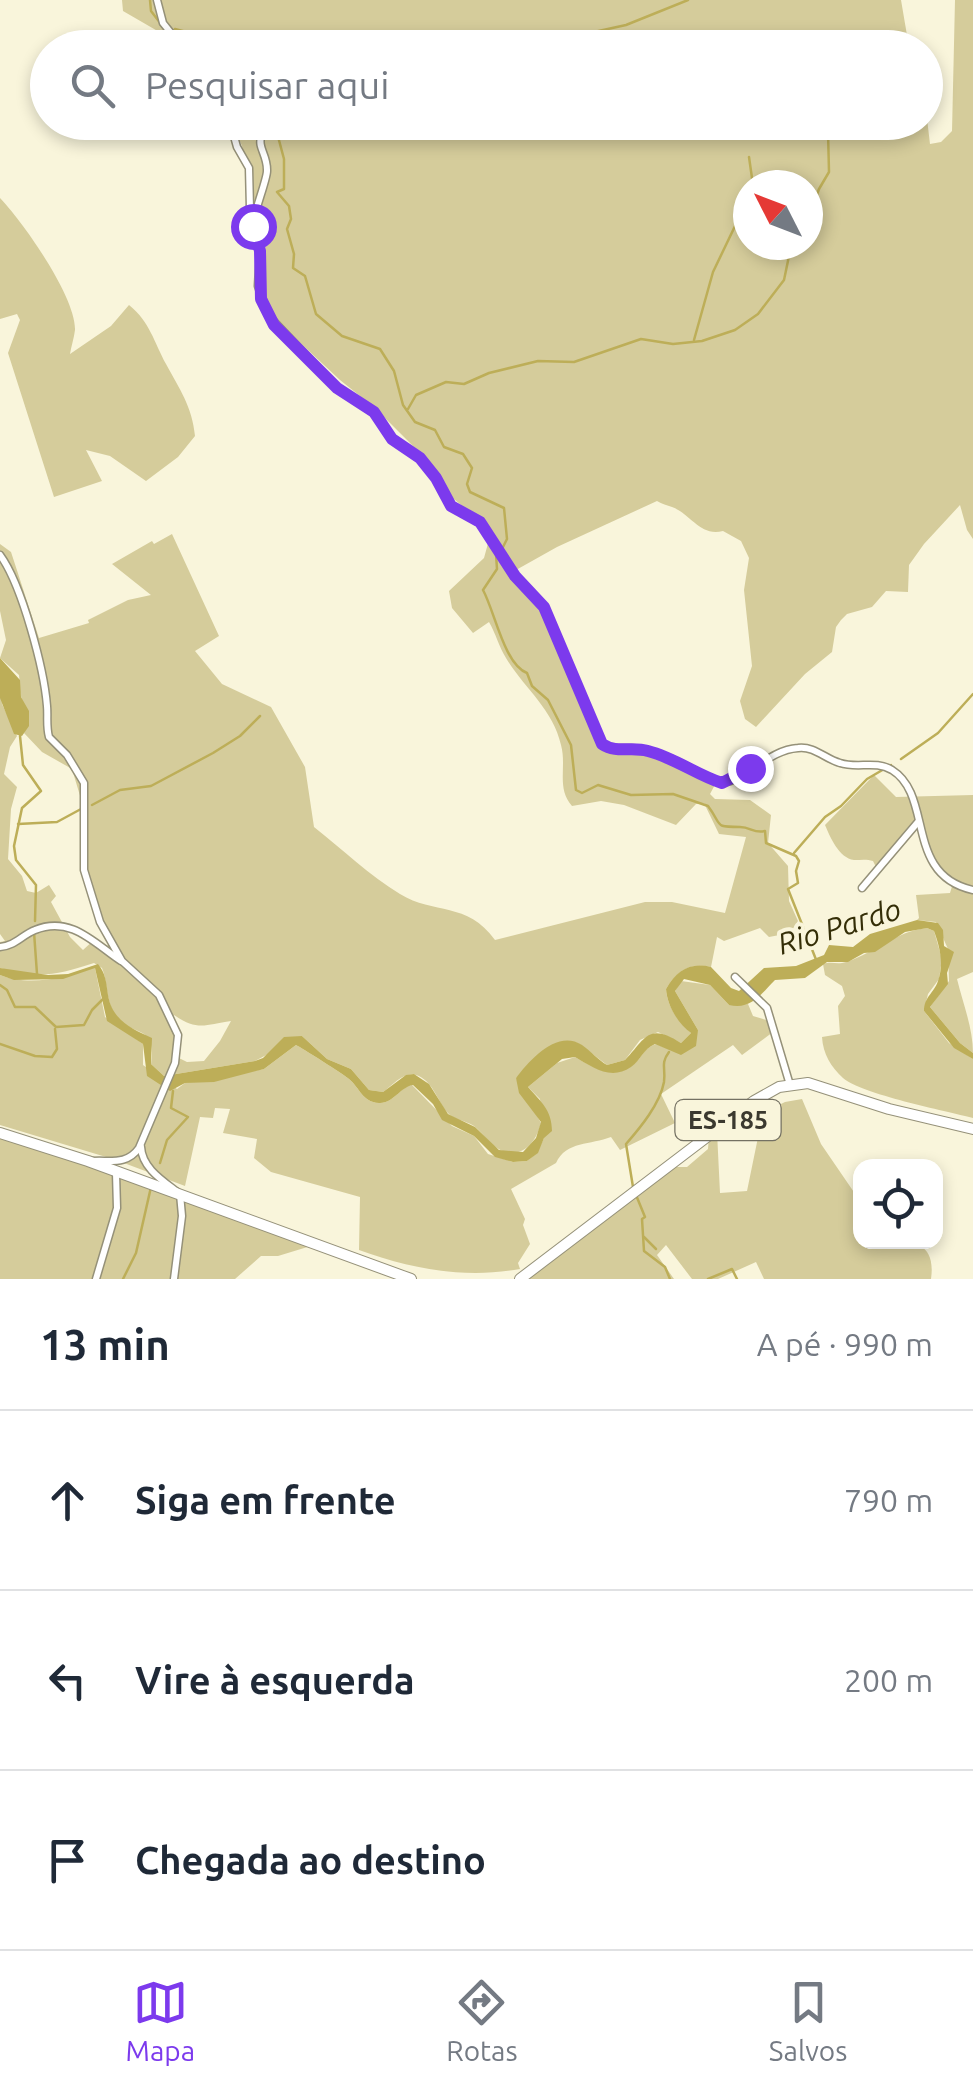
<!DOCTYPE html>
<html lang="pt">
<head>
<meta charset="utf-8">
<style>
	body { margin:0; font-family:Ubuntu,sans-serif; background:#f2f2f3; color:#1f2937 }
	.controls { position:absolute; right:30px; bottom:30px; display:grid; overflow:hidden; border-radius:20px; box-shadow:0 5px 15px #0003 }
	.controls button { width:90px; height:90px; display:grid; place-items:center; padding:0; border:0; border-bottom:2px solid #e0e1e3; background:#fff; color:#1f2937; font:50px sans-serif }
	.compass { position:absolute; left:733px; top:170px; width:90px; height:90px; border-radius:50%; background:#fff; box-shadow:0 5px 15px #0003; rotate:312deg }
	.stop { position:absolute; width:30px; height:30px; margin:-22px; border:8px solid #7c3aed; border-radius:50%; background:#fff }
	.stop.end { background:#7c3aed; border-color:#fff; box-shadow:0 2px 10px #0008 }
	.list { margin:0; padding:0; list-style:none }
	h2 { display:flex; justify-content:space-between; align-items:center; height:130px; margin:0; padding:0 40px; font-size:42px }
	h2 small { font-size:32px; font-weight:400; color:#747a83 }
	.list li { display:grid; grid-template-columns:65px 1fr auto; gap:30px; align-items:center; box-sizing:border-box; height:180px; padding:0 40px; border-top:2px solid #e0e1e3 }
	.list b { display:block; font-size:38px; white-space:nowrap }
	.list em { font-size:32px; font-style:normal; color:#747a83 }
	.icon { flex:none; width:55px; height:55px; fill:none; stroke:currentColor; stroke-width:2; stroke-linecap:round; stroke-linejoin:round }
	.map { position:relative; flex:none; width:973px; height:1279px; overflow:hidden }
	.search { position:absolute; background:#fff; box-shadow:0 5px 15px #0003; left:30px; right:30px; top:30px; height:110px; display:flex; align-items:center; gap:25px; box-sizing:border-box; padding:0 35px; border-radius:55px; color:#747a83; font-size:38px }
	.sheet { height:670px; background:#fff }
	nav { display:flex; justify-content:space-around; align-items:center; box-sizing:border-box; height:140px; border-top:2px solid #e0e1e3; background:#fff; font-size:28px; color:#747a83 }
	nav a { display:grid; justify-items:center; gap:5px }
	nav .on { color:#7c3aed }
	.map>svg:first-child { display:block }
</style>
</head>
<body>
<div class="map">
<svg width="973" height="1279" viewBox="0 0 973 1279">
	<rect width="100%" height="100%" fill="#f9f5db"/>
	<g fill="#d5cc9b" fill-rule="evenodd">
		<path d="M122,0H901L909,47H184L175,35L161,33L123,11Z"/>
		<path d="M955,0H973V539L967,530L960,505L924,544L909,565L908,592L886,591L872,607L847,614L841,620L836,627L832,652L805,674L756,727L745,719L740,701L752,666L744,590L749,558L741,541L723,531C700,537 691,514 672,507C667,505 662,504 657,501L557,547L516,570L543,603L596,736C615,748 623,741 643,745C671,751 694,764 718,779L710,794L715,799L750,800L771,815L768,843L788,866L789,901L798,921L790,933L769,937L760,928L724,941L717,937L711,967C690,962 676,971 666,989C667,1006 678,1021 691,1033L681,1043L658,1032L640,1040L625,1060L607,1065L578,1043L567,1041L516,1078L541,1123C536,1144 519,1162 497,1148C488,1142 482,1132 474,1126C465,1120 453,1120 446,1111C437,1099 432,1080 416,1075C403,1072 393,1085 383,1092L369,1090L351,1069L327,1059L302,1036L255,1061L164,1076L151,1064C158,1019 127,1042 111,1007C106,994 107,980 102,968L94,963C57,975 39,979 0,968V942L5,941L0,934V678L2,704L17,736L10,747L4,774L17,787L11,809L8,859L22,876L27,891L36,893L49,885L56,896L51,902L70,937L83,950L95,939L106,947L112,941L91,891L85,865L81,799L72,769L42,752L24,733C34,716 23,709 20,692C19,687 20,681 19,675L0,658L6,640L0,611V544L11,552L39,638L89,623L88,620L128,600L151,595L112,564L152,541L154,544L172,534L219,636L195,651L222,684L271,707L305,767L314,827C342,849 370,876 400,894C434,915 467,901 495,940L645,902H672L725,913L746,837L719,834L704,803L696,804L676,825L624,805L601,801L572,806C556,788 567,767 561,745C553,709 524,688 506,658C499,647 496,634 489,622L473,633L452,608L449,591L484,558L490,536L483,523L449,495L427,460L375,408L340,380L279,323L262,297L250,189L242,146L232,123L926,122V110L930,144L941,142L952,131ZM748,185H808V245H748ZM174,1015C197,1031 205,1025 231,1021L220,1041L204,1061L187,1062L177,1057Z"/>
		<path d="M0,198C23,222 76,297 75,330C74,338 71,347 70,354L111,326L129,305C150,322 154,342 166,364C180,390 192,406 195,436L178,457L146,481L110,456L86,450L102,481L54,497L8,353L20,320L17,314L0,319Z"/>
		<path d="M874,775L896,797L973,795V972L957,979C963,1004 973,1028 973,1053L960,1043L930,1007L949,981L948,949L936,922L917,920L919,918L916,895L950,893L953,883L944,876L916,822L908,827L877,869L873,861C867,859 861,860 854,860C839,858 830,837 825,825Z"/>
		<path d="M927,928L934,931L942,959L939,979L928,994L924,1011L949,1043L973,1059V1118C946,1111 861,1094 843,1078C831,1067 823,1054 822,1037L840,1034L838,1006L845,996L842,986L825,975L823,964C832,961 837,965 846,962C875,953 896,931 927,928Z"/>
		<path d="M91,968H95L105,1017L143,1044V1065L177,1089L185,1083L264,1069L296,1045C300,1047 345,1075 349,1079C360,1088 362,1102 379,1103C393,1104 400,1087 412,1085L452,1126L474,1136L488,1154L513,1162L527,1161L537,1153L544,1138L540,1099L528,1087L557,1063L575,1057C595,1069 617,1082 637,1061C644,1053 645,1048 656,1044L681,1054L698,1030L675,991L681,981L710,985L729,1005L748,1004L753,1016L773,1022L777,1029L742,1055L733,1045L661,1094L675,1123L620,1150L611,1137C591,1145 566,1141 556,1163L511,1189L525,1219L523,1225L530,1244L518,1263L520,1269C465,1279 411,1269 359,1250L360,1197L271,1172L254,1158L257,1139L223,1133L230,1109L215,1108L213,1118L200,1117L185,1186L116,1160L0,1125V975C26,986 66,979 91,968Z"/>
		<path d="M802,1099L821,1144L860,1201V1242C893,1242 938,1230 931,1279H764L756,1262L718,1279H692L666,1245L657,1255L674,1279H520L667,1167H687L708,1149L709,1135L717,1132L720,1193L747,1191L763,1113L785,1102Z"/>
		<path d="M0,1134L314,1245L278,1256H261L235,1279H0Z"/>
	</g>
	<g fill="#bdae58">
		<path d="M0,658L20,680L21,697L29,711V726L22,736L14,734L0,698Z"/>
		<path d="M917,920L938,923L943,930L944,946L954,952L947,973L948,984L930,1007L960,1043L973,1053V1059L954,1048L924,1011C924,997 934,993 938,981C944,964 940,947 934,931L927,928L905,932L875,952L864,953L848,962H827L805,978L775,980C760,995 751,1010 729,1005L710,985L684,979L675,991L698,1030L696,1046L681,1055L655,1044C643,1049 641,1060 631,1067C611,1081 592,1067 575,1057L562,1059L528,1087C541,1102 552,1110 552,1131L544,1138L538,1153L527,1161L513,1162L495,1157L474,1136L442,1120L433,1104L413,1085C400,1087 393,1104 379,1103C362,1102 360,1088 349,1079C345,1075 300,1047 296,1045L264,1069L214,1082L185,1083L170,1091L147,1076L143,1044L107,1021L95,968L63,979L14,980L0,975V968L48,975L68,974L98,964C106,974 106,982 108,995C112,1020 132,1029 152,1038L151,1064L164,1076L255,1061L263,1058L284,1037L302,1036L327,1059L351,1069L369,1090L383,1092L406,1075L414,1074L429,1084L448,1114L475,1127L499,1150L523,1152L536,1138L541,1122L519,1093L516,1078C530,1060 557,1029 582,1045C591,1051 598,1060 607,1065L625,1060C646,1038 648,1022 681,1043L691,1033C678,1024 667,1005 666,989C677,970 690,962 711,967L731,988L739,991L764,968L796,966L824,955L829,945L853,947L870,934Z"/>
	</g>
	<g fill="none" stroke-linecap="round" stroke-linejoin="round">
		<g stroke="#bdae58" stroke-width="2.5">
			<path d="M150,0L151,11L164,28"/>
			<path d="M175,29L190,33L207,48"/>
			<path d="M567,48L594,32L626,25L688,0"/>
			<path d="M313,122L332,132L347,122"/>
			<path d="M276,129L284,159V189L277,192L289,206L291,219L287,229L294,254L293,268L305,276L316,314L342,336L380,349L394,371L403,405L415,422L435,430L444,447L463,454L472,468L467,484L470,492L504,508L507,539L503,547"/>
			<path d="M279,135L297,122"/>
			<path d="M749,157L753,185"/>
			<path d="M808,220L819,189L829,172L828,131"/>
			<path d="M694,340L713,272L748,199"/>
			<path d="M408,409L416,395L446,382L464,384L489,373L538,361L574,362L641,339L673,344L702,341L735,330L758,314L784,280L789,256L795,245"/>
			<path d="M496,554L497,569L483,590C495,612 504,664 527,673L532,686L548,700L571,745L576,790L582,793L598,785L631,795L673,794L708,806C723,826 713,827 740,827C751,827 754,834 765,831L766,843L796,856L799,861L796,871L798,883L788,889L817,962"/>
			<path d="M20,736L23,765L41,791L22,808L14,846L16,860L36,885L35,921"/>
			<path d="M901,759L938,733L973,694"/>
			<path d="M92,805L120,790L151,786L213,753L240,736L260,716"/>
			<path d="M18,824L57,822L81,809"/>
			<path d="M794,853L825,817L841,806L867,779L891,765"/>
			<path d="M34,932L37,974"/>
			<path d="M0,985L7,990L15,1007H35L56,1027L84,1025L92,1010L103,999"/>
			<path d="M0,1044L35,1056L52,1057L57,1049L55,1029"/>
			<path d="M160,1163L167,1140L188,1117L171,1108L173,1091"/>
			<path d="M633,1187L626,1144C640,1128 660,1104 664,1082C666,1068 660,1064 669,1052"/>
			<path d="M636,1195L645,1217L642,1219L644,1251L665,1267L670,1279"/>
			<path d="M644,1237L656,1249"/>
			<path d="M123,1279L136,1253L151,1187"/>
			<path d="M708,1279L732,1269L737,1279"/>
		</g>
		<g stroke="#959179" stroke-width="9">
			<g id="minor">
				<path d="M157,0L163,23L183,48"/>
				<path d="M230,122L237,147L249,168L250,209L260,251L258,286L268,315L337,388L374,413L392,439L420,458L436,478L451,506L480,523L515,576L544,607L602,744C617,754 631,746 648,751C674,758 696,775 722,783C749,779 768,750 798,748C815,746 825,759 840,763C858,769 875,760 892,770C934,796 904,875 973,890"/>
				<path d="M254,219C256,207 267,179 267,171C268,148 245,141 279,122"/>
				<path d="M0,555C22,585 44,669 47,706C48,716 46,726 49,737L67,755L84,783V870L100,922L122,961L159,995L178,1035L175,1063L139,1148C127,1165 111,1160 93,1161"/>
				<path d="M862,888L918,822"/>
				<path d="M0,947C15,946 22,935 35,930C71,915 95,944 121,961"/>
				<path d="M735,977L767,1008L790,1085"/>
				<path d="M141,1147C142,1169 165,1182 180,1194L182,1216L174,1279"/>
				<path d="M96,1279L117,1208L116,1173"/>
			</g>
		</g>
		<g stroke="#959179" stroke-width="12">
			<g id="primary">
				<path d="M0,1133L88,1161L411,1279"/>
				<path d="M520,1279L754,1101L779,1087L808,1083L889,1109L973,1129"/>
			</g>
		</g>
		<use href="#minor" stroke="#fff" stroke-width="6"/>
		<use href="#primary" stroke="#fff" stroke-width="10"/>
	</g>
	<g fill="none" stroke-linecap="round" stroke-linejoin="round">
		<path stroke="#7c3aed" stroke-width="12" d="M253,226L260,251L261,299L274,325L337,388L374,412L392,439L420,458L436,478L451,506L480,522L515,576L544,607L602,744C617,754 631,746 648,751C675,758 697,775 722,783L750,768"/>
	</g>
	<g text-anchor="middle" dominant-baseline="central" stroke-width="8" stroke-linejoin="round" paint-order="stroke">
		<rect fill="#f9f5db" stroke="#747163" stroke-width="2.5" x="675.5" y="1100" width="105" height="40" rx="8"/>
		<g font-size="25" font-weight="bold" fill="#3b392f">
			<text x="728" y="1120">ES-185</text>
		</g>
		<g font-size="30" font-style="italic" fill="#342e07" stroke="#f9f5db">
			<text transform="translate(839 926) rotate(-17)">Rio Pardo</text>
		</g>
	</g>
</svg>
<div class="controls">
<button><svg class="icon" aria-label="locate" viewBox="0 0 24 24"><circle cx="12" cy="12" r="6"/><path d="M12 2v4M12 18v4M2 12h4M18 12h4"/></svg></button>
</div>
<svg class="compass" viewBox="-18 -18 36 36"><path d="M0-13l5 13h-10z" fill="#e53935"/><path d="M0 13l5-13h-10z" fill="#747a83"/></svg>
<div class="stop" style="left:253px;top:226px"></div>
<div class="stop end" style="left:750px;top:768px"></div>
<div class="search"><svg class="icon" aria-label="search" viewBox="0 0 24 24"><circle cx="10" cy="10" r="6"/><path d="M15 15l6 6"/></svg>Pesquisar aqui</div>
</div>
<section class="sheet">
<h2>13 min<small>A pé · 990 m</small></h2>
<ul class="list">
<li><svg class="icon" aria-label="ahead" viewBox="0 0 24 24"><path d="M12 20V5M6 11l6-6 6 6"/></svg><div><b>Siga em frente</b></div><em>790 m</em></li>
<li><svg class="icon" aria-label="left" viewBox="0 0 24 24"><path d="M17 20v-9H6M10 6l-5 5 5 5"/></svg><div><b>Vire à esquerda</b></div><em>200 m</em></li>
<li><svg class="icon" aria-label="arrive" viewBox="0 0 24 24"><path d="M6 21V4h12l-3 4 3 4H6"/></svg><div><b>Chegada ao destino</b></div></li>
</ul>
</section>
<nav>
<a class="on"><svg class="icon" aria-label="map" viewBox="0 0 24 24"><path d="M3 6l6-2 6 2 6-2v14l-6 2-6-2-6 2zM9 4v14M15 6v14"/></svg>Mapa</a>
<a><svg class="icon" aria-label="directions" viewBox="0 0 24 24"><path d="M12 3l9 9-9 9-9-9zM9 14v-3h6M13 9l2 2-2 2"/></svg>Rotas</a>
<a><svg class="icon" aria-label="saved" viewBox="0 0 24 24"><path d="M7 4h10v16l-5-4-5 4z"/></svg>Salvos</a>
</nav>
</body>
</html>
